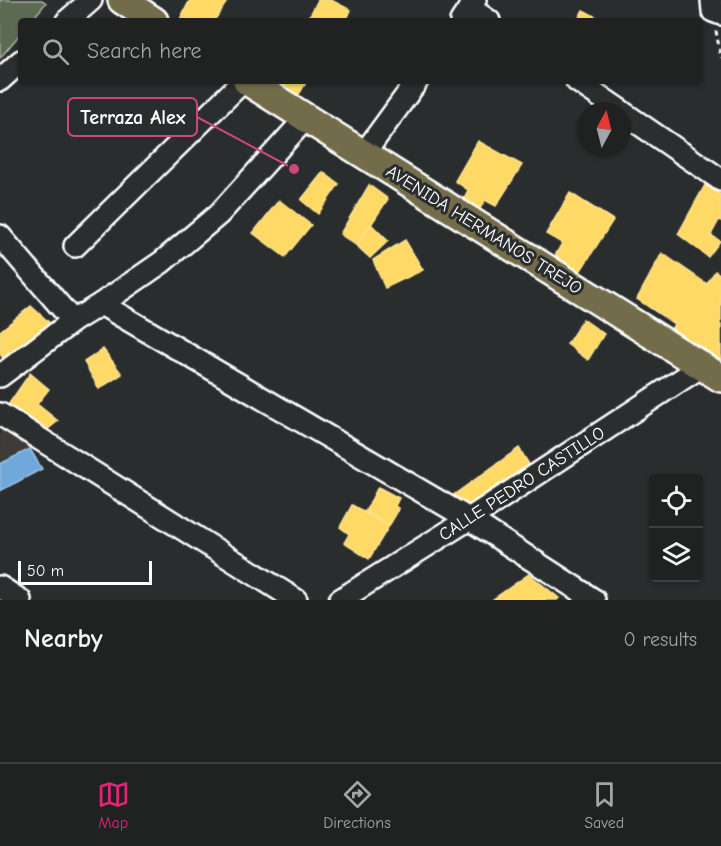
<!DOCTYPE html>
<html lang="en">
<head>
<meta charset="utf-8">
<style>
	body { margin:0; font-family:"Comic Neue",sans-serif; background:#282a2a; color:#f1f3f6 }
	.controls { position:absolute; right:18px; bottom:18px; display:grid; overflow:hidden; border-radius:6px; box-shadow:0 2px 4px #0004 }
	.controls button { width:54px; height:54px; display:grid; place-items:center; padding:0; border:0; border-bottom:2px solid #3d3f40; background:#202222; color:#f1f3f6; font:30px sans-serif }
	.compass { position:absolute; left:577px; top:102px; width:54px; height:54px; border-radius:50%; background:#202222; box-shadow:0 2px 4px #0004; rotate:7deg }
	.scale { position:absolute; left:18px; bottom:15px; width:134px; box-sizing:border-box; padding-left:6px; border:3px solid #fff; border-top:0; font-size:16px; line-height:21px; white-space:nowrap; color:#fff; -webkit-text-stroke:4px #2a2d2e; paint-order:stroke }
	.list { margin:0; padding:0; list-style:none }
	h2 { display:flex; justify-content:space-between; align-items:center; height:78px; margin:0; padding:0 24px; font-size:26px }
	h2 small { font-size:20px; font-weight:400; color:#a2a4a5 }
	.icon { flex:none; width:33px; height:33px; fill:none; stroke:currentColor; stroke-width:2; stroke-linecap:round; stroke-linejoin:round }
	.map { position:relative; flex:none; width:721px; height:600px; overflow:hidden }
	.search { position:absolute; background:#202222; box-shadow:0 2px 4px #0004; left:18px; right:18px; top:18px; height:66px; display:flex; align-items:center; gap:15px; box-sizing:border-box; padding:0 21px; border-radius:6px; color:#a2a4a5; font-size:22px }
	.sheet { height:162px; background:#202222 }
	nav { display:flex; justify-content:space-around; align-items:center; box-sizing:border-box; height:84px; border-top:2px solid #3d3f40; background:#202222; font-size:16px; color:#a2a4a5 }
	nav a { display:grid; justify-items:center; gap:3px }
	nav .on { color:#db2777 }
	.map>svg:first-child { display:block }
</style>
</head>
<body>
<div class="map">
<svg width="721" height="600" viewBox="0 0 721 600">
	<rect width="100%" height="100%" fill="#2a2d2e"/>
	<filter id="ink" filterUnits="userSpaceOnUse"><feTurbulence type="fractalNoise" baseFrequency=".0167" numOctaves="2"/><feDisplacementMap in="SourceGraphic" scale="12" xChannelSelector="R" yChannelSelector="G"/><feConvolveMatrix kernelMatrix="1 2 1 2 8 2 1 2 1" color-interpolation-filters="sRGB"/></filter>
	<g filter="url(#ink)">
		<path fill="#3e3a39" d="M0,420L30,449L0,464Z"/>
		<path fill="#5d6b53" stroke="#aeb5a9" stroke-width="1.5" d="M0,0H42L46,3L31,21H21V33L0,58Z"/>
		<g fill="#ffd966" stroke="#ffe494" stroke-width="1.5">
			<path d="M190,0H228L214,21H179Z"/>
			<path d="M318,0H331L351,10L346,21H307Z"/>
			<path d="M583,10L604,21H577Z"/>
			<path d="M277,81H307L298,96L276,83Z"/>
			<path d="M478,141L522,165L496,206L485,200L478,212L463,202L468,190L455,181Z"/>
			<path d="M323,172L339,184L318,214L301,200Z"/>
			<path d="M369,185L388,199L357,246L340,234Z"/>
			<path d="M705,185L721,195V221L719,220L711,235L720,241L708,257L678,234Z"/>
			<path d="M570,193L613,220L576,278L552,261L562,243L546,234Z"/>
			<path d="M279,200L311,225L285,257L253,233Z"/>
			<path d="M371,224L388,241L370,258L357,246Z"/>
			<path d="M405,240L423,270L385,288L373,260Z"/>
			<path d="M662,253L707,284L715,271L721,275V321L719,324L721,325V362L670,331L674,324L637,299Z"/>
			<path d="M31,306L53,326L7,364L0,354V331Z"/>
			<path d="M583,319L604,334L588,360L567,344Z"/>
			<path d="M103,349L122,374L99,389L84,362Z"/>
			<path d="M30,373L49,389L37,404L58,421L42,434L8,405Z"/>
			<path d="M519,448L533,471L470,513L448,499Z"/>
			<path d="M378,487L399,498L395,506L399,509L389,526L365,512Z"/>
			<path d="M352,505L389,526L369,559L344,543L349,534L340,527Z"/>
			<path d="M529,574L559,598L557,600H492Z"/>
		</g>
		<path fill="#6fa8dc" stroke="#9ac2e6" stroke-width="1.5" d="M30,449L42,469L0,491V464Z"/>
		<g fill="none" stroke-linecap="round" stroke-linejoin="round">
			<g stroke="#fff" stroke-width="26">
				<g id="minor">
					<path d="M712,0L713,11L721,14"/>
					<path d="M470,8L489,21"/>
					<path d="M67,21L91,0"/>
					<path d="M461,21L475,0"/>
					<path d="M0,80L21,61"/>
					<path d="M577,81L621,111"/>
					<path d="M622,112L721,180"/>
					<path d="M363,155L417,81"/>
					<path d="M0,236L73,321"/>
					<path d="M75,246L243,81"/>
					<path d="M101,304L469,519L594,600"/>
					<path d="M0,376L73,321L101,304L162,262L219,214L306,118"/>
					<path d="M0,414L296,600"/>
					<path d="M0,587L20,600"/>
					<path d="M340,600L469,519L702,366"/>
				</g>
			</g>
			<g stroke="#fff" stroke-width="32">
				<g id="major">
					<path d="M122,0L154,21"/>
					<path d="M247,81L721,378"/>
				</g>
			</g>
			<path stroke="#fff" stroke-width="3" stroke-dasharray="4.5 4.5" stroke-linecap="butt" d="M716,31L721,58"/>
			<use href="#minor" stroke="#2a2d2e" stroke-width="21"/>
			<use href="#major" stroke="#736c4b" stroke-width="27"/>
		</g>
	</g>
	<g text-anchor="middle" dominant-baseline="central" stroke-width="6" stroke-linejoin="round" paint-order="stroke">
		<g font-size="18" fill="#fff" stroke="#2a2d2e">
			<text transform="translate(484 230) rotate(32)">AVENIDA HERMANOS TREJO</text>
			<text transform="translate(522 484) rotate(-33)">CALLE PEDRO CASTILLO</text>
		</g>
	</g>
	<path fill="none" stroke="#ce467c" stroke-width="2" d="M294 169L197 117"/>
	<circle fill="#ce467c" stroke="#2a2d2e" stroke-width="2" cx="294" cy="169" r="6"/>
	<rect fill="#2a2d2e" stroke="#ce467c" stroke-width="2" x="68" y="98" width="129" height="38" rx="6"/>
	<g font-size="20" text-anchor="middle" font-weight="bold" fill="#fff">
		<text x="133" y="124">Terraza Alex</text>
	</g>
</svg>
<div class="controls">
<button><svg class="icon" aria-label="locate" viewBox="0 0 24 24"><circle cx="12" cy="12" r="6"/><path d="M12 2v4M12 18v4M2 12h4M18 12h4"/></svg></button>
<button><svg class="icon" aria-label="layers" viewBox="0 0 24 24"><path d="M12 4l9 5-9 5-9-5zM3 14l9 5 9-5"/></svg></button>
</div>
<svg class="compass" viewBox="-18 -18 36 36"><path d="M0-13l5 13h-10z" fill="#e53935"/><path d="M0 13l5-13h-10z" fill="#a2a4a5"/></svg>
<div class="scale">50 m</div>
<div class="search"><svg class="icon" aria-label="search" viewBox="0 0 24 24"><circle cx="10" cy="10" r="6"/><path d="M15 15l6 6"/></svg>Search here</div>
</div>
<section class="sheet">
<h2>Nearby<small>0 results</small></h2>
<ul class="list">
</ul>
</section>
<nav>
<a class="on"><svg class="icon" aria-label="map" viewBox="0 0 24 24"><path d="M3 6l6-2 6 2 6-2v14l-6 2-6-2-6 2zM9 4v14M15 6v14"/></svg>Map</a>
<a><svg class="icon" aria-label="directions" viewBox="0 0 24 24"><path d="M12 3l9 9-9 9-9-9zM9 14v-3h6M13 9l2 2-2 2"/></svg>Directions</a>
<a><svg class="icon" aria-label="saved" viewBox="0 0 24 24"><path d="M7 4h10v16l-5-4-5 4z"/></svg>Saved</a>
</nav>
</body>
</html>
